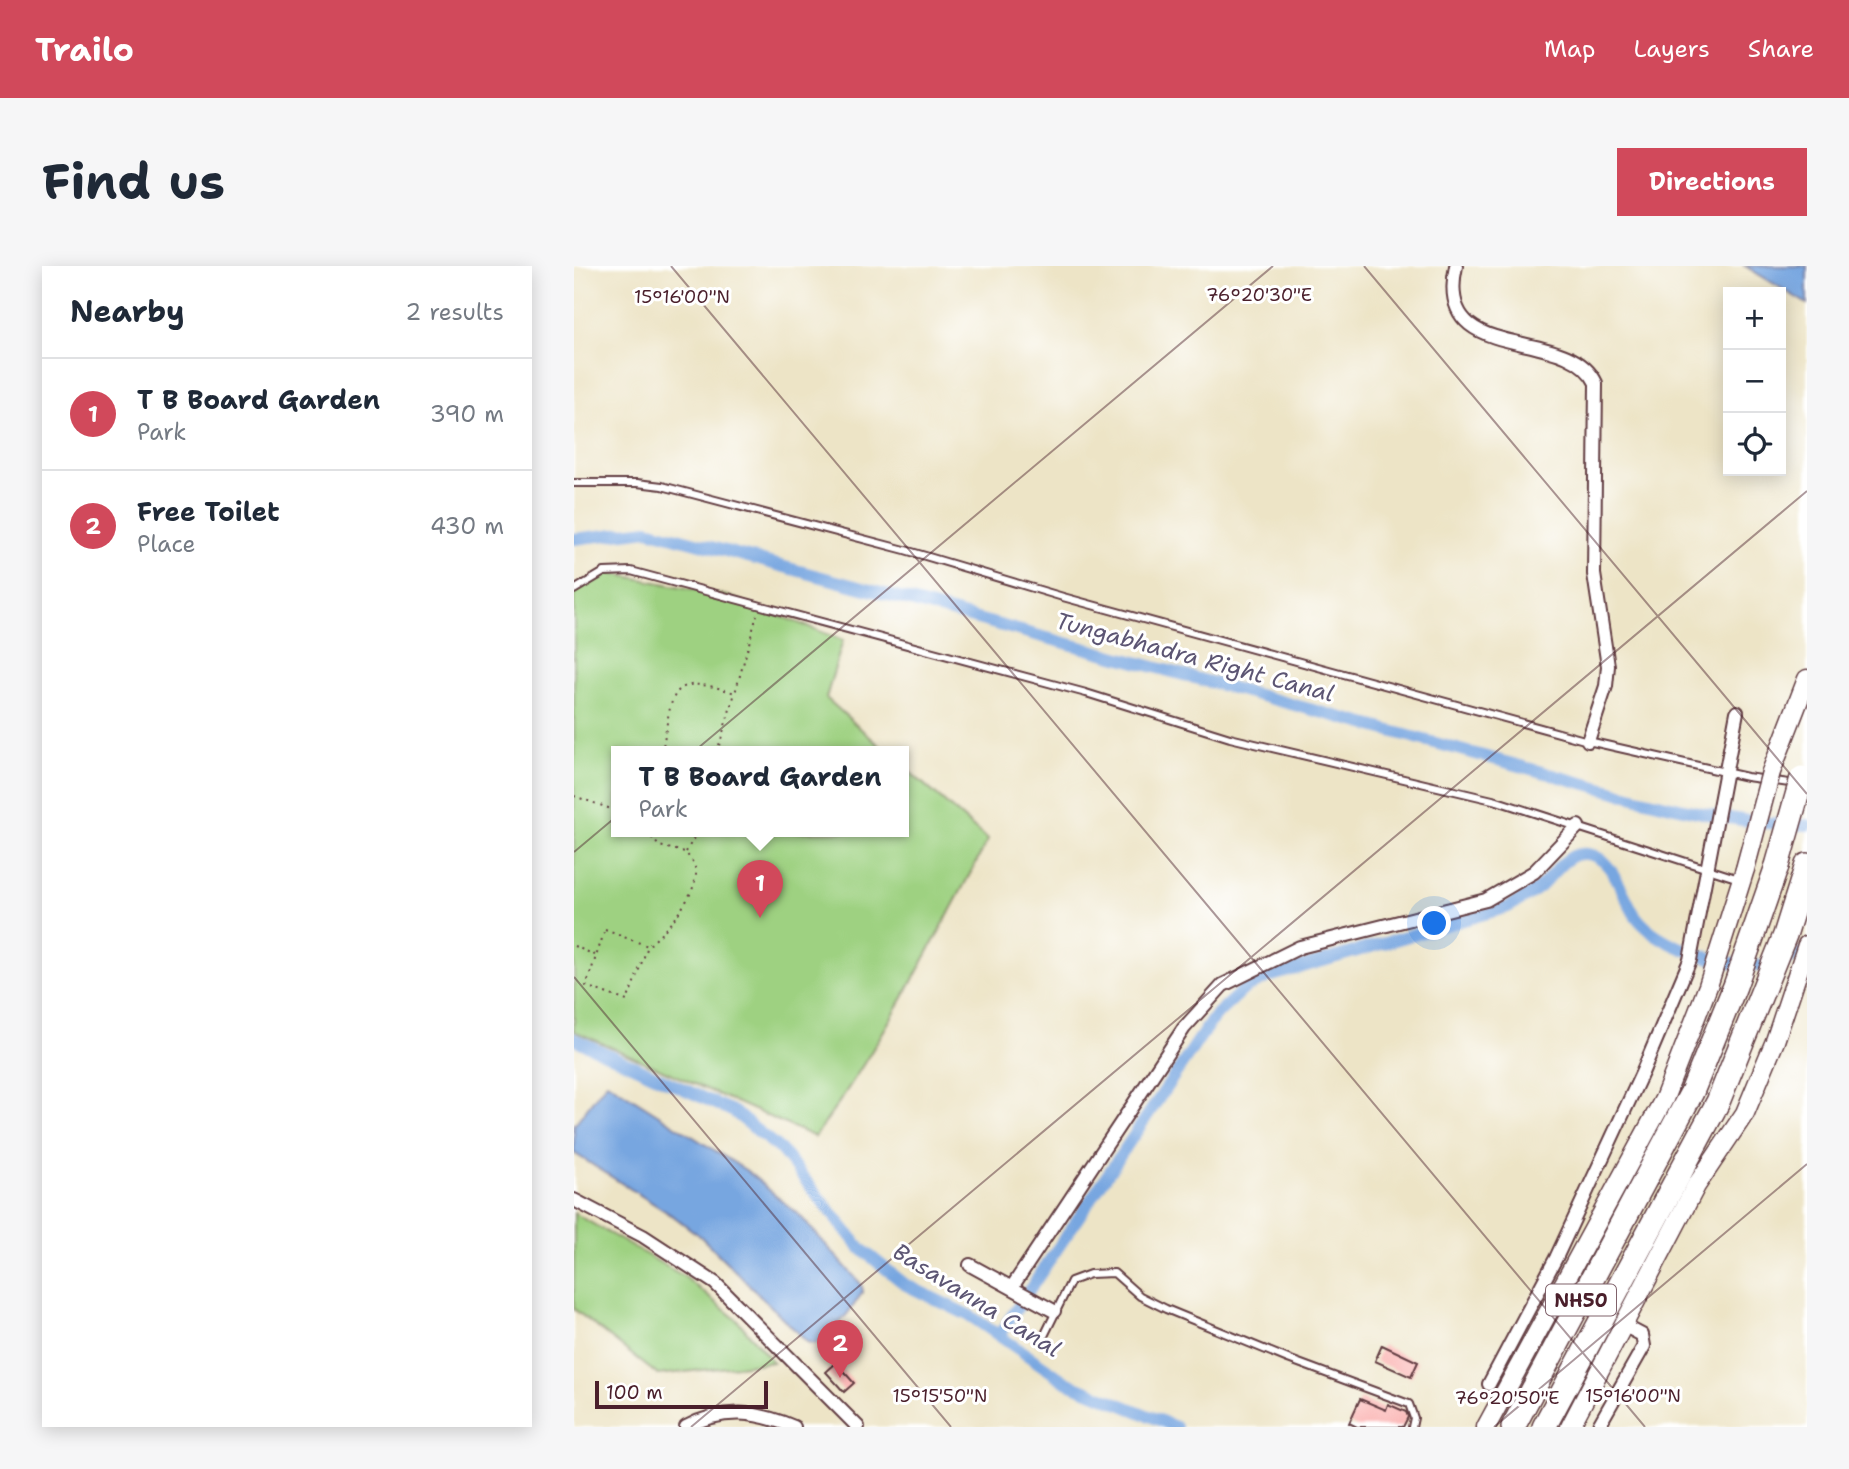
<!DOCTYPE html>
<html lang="en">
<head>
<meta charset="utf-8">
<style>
	body { margin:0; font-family:"Shantell Sans",sans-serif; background:#f6f6f7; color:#1f2937 }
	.controls { position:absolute; right:21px; top:21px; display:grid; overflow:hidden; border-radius:0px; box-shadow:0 4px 18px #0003 }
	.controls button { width:63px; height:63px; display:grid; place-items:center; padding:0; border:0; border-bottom:2px solid #e0e1e3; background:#fff; color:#1f2937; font:35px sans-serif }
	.scale { position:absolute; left:21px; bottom:18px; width:173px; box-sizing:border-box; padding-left:7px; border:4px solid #4a1f2b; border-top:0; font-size:19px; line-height:24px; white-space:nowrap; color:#4a1f2b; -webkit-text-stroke:5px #fff; paint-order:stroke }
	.you { position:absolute; left:861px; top:658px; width:24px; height:24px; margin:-18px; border:5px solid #fff; border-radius:50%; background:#1a73e8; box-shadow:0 0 0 10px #1a73e833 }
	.badge { display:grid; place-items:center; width:46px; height:46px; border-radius:50%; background:#d1495b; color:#fff; font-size:23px; font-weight:700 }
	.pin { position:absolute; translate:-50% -58px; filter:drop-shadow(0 2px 4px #0008) }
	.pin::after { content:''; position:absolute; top:37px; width:24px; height:21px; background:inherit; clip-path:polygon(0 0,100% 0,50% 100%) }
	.popup { position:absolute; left:37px; top:480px; width:298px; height:91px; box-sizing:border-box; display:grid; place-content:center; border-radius:0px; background:#fff; filter:drop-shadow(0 2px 5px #0005); font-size:23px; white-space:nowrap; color:#747a83 }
	.popup b { font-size:26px; color:#1f2937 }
	.popup::after { content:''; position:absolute; left:50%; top:100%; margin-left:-14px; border:14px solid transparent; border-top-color:#fff }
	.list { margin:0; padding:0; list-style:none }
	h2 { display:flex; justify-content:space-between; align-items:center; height:91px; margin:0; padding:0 28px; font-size:30px }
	h2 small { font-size:23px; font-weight:400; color:#747a83 }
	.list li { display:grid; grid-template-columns:46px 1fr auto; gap:21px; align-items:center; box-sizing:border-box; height:112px; padding:0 28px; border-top:2px solid #e0e1e3 }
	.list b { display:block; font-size:26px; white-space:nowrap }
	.list p { margin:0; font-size:23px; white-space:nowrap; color:#747a83 }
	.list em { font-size:23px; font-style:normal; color:#747a83 }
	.icon { flex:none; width:38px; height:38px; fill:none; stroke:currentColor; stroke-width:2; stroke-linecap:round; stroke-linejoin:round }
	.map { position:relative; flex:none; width:1233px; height:1161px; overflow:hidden; border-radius:0px }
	header { display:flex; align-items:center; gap:42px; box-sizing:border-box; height:98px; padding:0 35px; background:#d1495b; color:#fff }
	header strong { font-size:33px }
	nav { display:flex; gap:38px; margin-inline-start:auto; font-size:24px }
	.intro { display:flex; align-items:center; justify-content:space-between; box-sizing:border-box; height:168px; padding:0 42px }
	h1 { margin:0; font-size:49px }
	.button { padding:18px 32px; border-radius:0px; background:#d1495b; color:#fff; font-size:24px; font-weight:700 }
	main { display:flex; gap:42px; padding:0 42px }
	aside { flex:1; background:#fff; border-radius:0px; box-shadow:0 4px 18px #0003 }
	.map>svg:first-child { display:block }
</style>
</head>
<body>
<header>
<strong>Trailo</strong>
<nav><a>Map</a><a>Layers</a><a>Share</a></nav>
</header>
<div class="intro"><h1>Find us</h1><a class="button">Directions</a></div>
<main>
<aside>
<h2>Nearby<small>2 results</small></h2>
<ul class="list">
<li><span class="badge">1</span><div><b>T B Board Garden</b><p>Park</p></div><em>390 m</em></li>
<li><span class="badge">2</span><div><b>Free Toilet</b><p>Place</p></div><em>430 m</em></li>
</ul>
</aside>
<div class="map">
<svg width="1233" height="1161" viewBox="0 0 1233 1161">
	<rect width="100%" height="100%" fill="#fff"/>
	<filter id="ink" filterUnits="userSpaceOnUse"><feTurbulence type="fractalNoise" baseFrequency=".0143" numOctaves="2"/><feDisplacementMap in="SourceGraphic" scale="14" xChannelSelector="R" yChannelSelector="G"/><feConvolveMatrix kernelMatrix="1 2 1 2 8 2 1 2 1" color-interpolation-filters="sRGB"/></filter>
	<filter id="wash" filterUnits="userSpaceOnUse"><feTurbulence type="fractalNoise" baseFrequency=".00686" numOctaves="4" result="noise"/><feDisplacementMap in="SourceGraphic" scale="28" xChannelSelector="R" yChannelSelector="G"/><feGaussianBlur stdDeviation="1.57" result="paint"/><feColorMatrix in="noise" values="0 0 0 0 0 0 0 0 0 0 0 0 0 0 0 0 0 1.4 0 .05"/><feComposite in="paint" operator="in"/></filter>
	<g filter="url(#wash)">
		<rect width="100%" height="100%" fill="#ede4c6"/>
		<g fill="#9ed181" stroke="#747856" stroke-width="2">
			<path d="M30,306L154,330L269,374L252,432L313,486H43V566H330V501L414,574C360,675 308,778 241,871L0,765V322Z"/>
			<path d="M0,947L111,1011L164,1055L199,1096L84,1109L0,1043Z"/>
		</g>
		<g fill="#77a6e0" stroke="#606286" stroke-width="2">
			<path d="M1171,0H1233V38Z"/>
			<path d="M33,816L173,905L227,951L287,1018L289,1025C278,1044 260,1066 241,1078L233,1076L127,971L102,952L0,887V859Z"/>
		</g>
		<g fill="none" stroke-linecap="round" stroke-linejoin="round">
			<g stroke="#77a6e0" stroke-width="12">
				<path d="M0,273L74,264L1064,532C1119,546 1176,559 1233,559"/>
				<path d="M0,773L160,846L207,884L286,982L332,1019L398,1051L492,1116L602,1161"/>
				<path d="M425,1069L640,751L671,722L694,711L934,641C945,635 956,629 966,621C977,611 991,589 1007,588C1038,585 1048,629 1061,649C1084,682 1154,701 1193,700C1205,700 1222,690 1233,685"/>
			</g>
		</g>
		<g id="blocks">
			<g fill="#faaaa9">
				<path d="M808,1079L844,1096L837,1111L801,1095Z"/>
				<path d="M262,1097L280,1117L270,1126L252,1106Z"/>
				<path d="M786,1133L812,1144L814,1138L832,1146L834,1151L829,1161H783L775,1157Z"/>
			</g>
		</g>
	</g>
	<g filter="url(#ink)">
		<use href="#blocks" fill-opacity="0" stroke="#623d42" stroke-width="2"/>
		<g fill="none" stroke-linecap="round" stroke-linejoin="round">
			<g stroke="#623d42" stroke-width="10">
				<g id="lane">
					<path d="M0,217H63L88,220L331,284L489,331L1014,475L1173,511L1222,518"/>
					<path d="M0,324L30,306L57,305L512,427L656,472L923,535L1165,613"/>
					<path d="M468,1074L497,1015L516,1008L540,1007L566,1030L592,1043L714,1093L835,1138L840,1152L838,1161"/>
				</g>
			</g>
			<g stroke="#623d42" stroke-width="16">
				<g id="street">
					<path d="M882,0C859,103 993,56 1022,117L1020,308L1034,400L1032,420L1014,475"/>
					<path d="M0,934L69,970L141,1017L284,1161"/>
					<path d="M396,999L480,1045"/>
					<path d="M438,1021L610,762L649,719L726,681L912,634L960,606L1004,560"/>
					<path d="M915,1118L982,992L1068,807L1116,694L1163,446"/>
					<path d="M112,1161C150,1141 182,1145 220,1161"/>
					<path d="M1024,1161L1070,1080L1068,1069L1049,1059"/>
				</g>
			</g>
			<g stroke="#623d42" stroke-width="21">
				<g id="secondary">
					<path d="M1197,506L1233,413"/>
					<path d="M912,1161L1090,833L1134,720L1171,603"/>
					<path d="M996,1161L1122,920L1171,847L1201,775L1233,679"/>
				</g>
			</g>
			<g stroke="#623d42" stroke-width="26">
				<g id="highway">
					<path d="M939,1161L1118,826L1161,720L1203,600"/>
					<path d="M970,1161L1144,836L1211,669L1233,599"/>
				</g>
			</g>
			<g stroke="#623d42" stroke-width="2" stroke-dasharray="2 5" stroke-linecap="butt">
				<path d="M88,486C99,427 93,405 161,427L183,349"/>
				<path d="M143,486L161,427"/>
				<path d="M0,530L43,545"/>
				<path d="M73,566L85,580L111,586C116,592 121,598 122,606C123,629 92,665 75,679"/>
				<path d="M112,586L123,566"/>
				<path d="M31,664L74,680L53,735L12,720Z"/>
				<path d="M0,680L21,689"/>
			</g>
			<use href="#lane" stroke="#fff" stroke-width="6"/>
			<use href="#street" stroke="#fff" stroke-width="12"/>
			<use href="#secondary" stroke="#fff" stroke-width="18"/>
			<use href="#highway" stroke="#fff" stroke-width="23"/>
			<g stroke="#623d42" stroke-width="21" stroke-linecap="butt">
				<path id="secondary-bridge" d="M1171,603L1197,506"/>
			</g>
			<g stroke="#623d42" stroke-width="26" stroke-linecap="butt">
				<path id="highway-bridge" d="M1203,600L1228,512"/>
			</g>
			<use href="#secondary-bridge" stroke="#fff" stroke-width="18"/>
			<use href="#highway-bridge" stroke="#fff" stroke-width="23"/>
		</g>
	</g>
	<path fill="none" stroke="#4a1f2b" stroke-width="2" stroke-opacity="0.45" d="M97,0L1071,1161M790,0L1233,528M0,586L699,0M0,711L377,1161M117,1161L1233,225M920,1161L1233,898"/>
	<g text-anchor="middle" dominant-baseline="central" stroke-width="6" stroke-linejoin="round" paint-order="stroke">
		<rect fill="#fff" stroke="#80626b" stroke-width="2" x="972" y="1018.5" width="70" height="31" rx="5"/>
		<g font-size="19" font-weight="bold" fill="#4a1f2b">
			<text x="1007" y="1034">NH50</text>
		</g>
		<g font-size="23" font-style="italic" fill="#5c5573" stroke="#fff">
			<text transform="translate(621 391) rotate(15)">Tungabhadra Right Canal</text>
			<text transform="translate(403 1034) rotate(32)">Basavanna Canal</text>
		</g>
	</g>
	<g font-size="18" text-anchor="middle" fill="#4a1f2b" stroke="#fff" stroke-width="6" stroke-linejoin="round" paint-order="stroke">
		<text x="685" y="35">76°20'30"E</text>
		<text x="108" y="37">15°16'00"N</text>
		<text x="366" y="1136">15°15'50"N</text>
		<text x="1059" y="1136">15°16'00"N</text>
		<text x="933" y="1138">76°20'50"E</text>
	</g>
</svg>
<div class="controls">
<button>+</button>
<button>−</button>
<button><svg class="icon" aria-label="locate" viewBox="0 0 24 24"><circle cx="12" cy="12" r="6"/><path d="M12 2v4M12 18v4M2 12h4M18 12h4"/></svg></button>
</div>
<div class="scale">100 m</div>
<div class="you"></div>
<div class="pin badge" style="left:186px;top:652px">1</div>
<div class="popup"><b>T B Board Garden</b>Park</div>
<div class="pin badge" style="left:266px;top:1112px">2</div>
</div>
</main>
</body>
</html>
